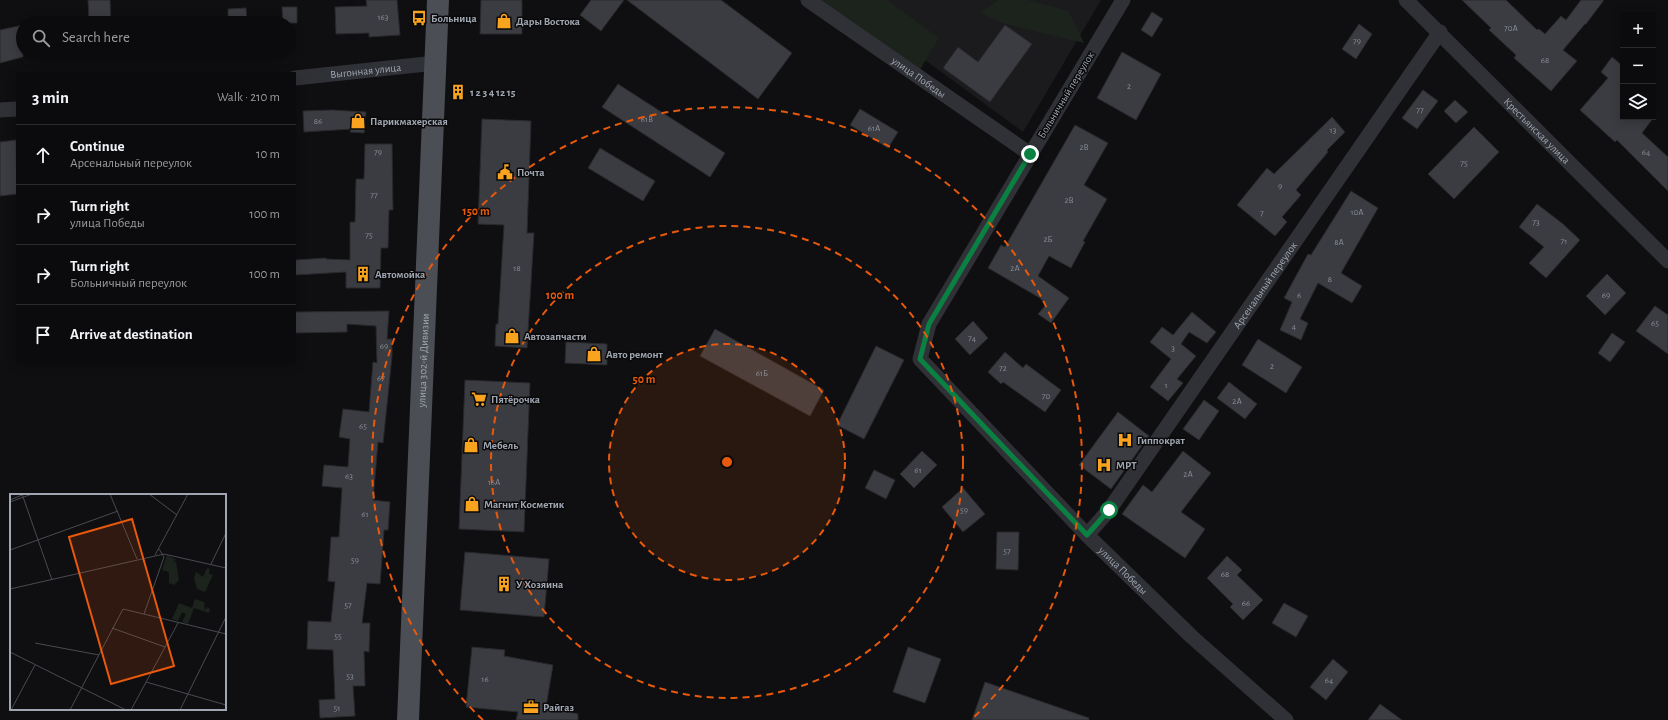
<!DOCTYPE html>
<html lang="en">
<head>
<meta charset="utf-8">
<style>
	body { margin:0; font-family:"Alegreya Sans",sans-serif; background:#19191b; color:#f1f3f6 }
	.controls { position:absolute; right:12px; top:12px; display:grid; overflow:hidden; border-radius:0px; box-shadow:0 2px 10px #0003 }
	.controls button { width:36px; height:36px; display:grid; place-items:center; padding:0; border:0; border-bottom:1px solid #2b2b2e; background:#0b0b0d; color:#f1f3f6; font:20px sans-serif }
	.stop { position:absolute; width:12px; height:12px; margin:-9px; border:3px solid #0b8043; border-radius:50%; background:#fff }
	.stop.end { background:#0b8043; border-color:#fff; box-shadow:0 1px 4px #0008 }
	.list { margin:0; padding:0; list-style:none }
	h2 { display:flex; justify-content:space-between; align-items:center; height:52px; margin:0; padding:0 16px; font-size:17px }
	h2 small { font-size:13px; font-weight:400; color:#9a9b9d }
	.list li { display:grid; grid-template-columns:26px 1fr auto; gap:12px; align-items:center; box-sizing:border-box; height:60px; padding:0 16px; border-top:1px solid #2b2b2e }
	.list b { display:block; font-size:15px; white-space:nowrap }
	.list p { margin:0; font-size:13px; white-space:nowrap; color:#9a9b9d }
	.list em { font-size:13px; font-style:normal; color:#9a9b9d }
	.icon { flex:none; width:22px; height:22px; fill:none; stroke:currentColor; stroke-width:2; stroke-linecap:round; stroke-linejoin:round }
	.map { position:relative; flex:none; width:1668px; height:720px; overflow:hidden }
	.search { position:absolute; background:#0b0b0d; box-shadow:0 2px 10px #0003; left:16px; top:16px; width:280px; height:44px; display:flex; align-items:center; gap:10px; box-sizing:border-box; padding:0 14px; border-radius:22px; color:#9a9b9d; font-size:15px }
	.panel { position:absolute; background:#0b0b0d; box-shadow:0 2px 10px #0003; left:16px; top:72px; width:280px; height:292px; border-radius:0px }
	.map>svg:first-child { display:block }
</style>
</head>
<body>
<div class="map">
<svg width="1668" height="720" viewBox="0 0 1668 720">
	<rect width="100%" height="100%" fill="#0f0f11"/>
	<path fill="#1b1b1e" d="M843,0H1101L1023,132Z"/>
	<g fill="#1b231c">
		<path d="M815,0H887L939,38L919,71Z"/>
		<path d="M998,0H1028L1069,11L1084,43L1002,23L980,13Z"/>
	</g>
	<g fill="#3b3c41" stroke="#29292d">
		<path d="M88,0H110L111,23H89Z"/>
		<path d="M366,0H397L400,35L369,37V33L336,34L335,7L367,6Z"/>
		<path d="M481,0H522V34H480Z"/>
		<path d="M591,0H624L601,31L580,15Z"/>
		<path d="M627,0H721L792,53L758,99Z"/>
		<path d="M1462,0H1506L1537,30L1539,29L1545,34L1561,16L1566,20L1581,0H1604L1586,24H1585L1563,50L1577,61L1551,91L1514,58L1516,55L1489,30L1491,28Z"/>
		<path d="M282,7H297V23H283Z"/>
		<path d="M246,8L247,23H228V9Z"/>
		<path d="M1152,12L1163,19L1152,37L1141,30Z"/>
		<path d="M1359,24L1372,34L1356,59L1342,49Z"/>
		<path d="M23,25V57L0,63V30Z"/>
		<path d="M1005,25L1032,44L990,102L943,68L958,47L978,62Z"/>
		<path d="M1122,52L1161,74L1136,120L1097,98Z"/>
		<path d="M1612,57L1623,66V117H1654L1642,133L1668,157V191L1617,140L1615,142L1580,110L1608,78L1601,72Z"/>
		<path d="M618,84L725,153L710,177L602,107Z"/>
		<path d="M1423,90L1438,101L1417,129L1402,118Z"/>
		<path d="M1455,100L1468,112L1456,123L1444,111Z"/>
		<path d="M860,109L898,132L888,148L850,125Z"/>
		<path d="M332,110L366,112L364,133L350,132L351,129L304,132L303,111Z"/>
		<path d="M1332,117L1345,132L1327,150L1328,152L1296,190L1301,195L1282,217L1287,222L1275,236L1237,205L1267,168L1274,174Z"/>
		<path d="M482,119L531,121L527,233H534L527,348L495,346L496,324H498L504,225L478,224Z"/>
		<path d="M1075,125L1108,143L1084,185L1107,199L1083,241L1085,242L1071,268L1049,256L1038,276L1069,298L1051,323L1038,314L1046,305L1040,298L988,268L1001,245L1005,247Z"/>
		<path d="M1474,127L1499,152L1454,199L1428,174Z"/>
		<path d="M16,140L17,194L0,196V142Z"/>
		<path d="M365,144H392L393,210H389L388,248H381L380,288H346V272L295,275V260L326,258V259L350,260V222H355L356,179H364Z"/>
		<path d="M600,148L655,181L643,201L588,168Z"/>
		<path d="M1351,191L1378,208L1341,273L1362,286L1352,303L1318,283L1300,319L1308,323L1301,340L1280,330L1292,302L1284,298L1308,254L1311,255Z"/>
		<path d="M1537,204L1563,224L1580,240L1546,278L1529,263L1544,247L1519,227Z"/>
		<path d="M1607,274L1626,293L1605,315L1586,296Z"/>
		<path d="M1655,306L1668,315V354L1636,331Z"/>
		<path d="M389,311L387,339H392V356L383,443L378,442L373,500L390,502L388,530H384L380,584L367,583L362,623H370L369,652L364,651L365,686H353L355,716L320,718L319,700L335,699L333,650L307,649L308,621L331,622L335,582L328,581L331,537H339L342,488L322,486L324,465L348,467L350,439L339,437L343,409L369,412L373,362L377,363L376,326L347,324V332L295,333V312Z"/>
		<path d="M1192,312L1216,332L1207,343L1189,332L1181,344L1196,356L1177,379L1183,383L1168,401L1150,387L1171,359L1150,342L1162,327L1173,335Z"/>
		<path d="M973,321L988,338L970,355L955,339Z"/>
		<path d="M715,329L824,390L810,416L700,356Z"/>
		<path d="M1612,333L1625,342L1610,362L1598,353Z"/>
		<path d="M1258,339L1302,367L1286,393L1242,365Z"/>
		<path d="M566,342L607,344V365L565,363Z"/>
		<path d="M876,346L904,360L864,439L837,425Z"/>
		<path d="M1005,352L1023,368L1026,364L1061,390L1045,412L1003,382L1001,384L988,372Z"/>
		<path d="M465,380L530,383L524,532L459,529Z"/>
		<path d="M1229,382L1257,404L1245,419L1217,398Z"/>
		<path d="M1204,400L1219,411L1199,440L1183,429Z"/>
		<path d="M1118,412L1149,436L1111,489L1079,465Z"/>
		<path d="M922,451L937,465L914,488L900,474Z"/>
		<path d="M1183,451L1211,473L1181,512L1205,529L1185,558L1122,514L1143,485L1152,492Z"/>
		<path d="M874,470L895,480L886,499L865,488Z"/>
		<path d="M963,488L985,514L963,532L942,507Z"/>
		<path d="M997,532H1019L1018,570L996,569Z"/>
		<path d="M465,552L549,559L544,617L460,610Z"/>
		<path d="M1227,556L1242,570L1237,575L1263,600L1243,620L1230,607L1233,604L1207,578Z"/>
		<path d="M1284,603L1308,616L1296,637L1272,623Z"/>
		<path d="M472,647L505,650L504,656L553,665L546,707L578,714V720H516L518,712L466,707Z"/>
		<path d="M908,647L941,659L925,703L893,692Z"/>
		<path d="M1333,659L1348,672L1326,700L1310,687Z"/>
		<path d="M985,682L1089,718V720H972Z"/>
		<path d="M1380,704L1402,720H1368Z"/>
	</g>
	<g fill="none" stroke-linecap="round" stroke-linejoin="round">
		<g stroke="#303136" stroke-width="15">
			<path id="s1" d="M808,0L1030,154"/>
			<path id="s2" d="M1123,0L929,324L920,359L1087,535L1192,637L1286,720"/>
			<path id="s3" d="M1406,0L1668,261"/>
			<path id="s4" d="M295,78L436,63"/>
			<path d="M0,110L17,109"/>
			<path id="s5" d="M1087,535L1109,510L1440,32"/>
		</g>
		<path stroke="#4c4e55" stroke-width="22" id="s6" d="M408,720L438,0"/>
	</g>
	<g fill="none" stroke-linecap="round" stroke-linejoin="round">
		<path stroke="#0b8043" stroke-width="5" d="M1030,154L929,324L920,359L1087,535L1109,510"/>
	</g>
	<circle cx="727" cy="462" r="118" fill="#e8590c" fill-opacity=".12"/>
	<g fill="none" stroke="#e8590c" stroke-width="2" stroke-dasharray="7 5">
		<circle cx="727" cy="462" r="118"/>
		<circle cx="727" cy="462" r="236"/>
		<path d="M483 720A355 355 0 1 1 971 720"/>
	</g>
	<defs>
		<g id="bus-bare" transform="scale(1.2)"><path d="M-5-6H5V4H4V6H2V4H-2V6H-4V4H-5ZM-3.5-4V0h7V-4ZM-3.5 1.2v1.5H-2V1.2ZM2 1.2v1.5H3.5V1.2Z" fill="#f9a31f" stroke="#0a0a0b" stroke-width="2.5" paint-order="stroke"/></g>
		<g id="shop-bare" transform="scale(1.2)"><path d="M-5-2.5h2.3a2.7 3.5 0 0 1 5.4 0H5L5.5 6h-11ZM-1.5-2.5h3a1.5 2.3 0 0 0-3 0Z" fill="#f9a31f" stroke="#0a0a0b" stroke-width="2.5" paint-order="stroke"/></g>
		<g id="building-bare" transform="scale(1.2)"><path d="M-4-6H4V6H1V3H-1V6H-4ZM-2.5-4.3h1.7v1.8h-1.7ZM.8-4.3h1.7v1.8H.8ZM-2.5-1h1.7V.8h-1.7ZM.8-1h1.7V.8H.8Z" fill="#f9a31f" stroke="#0a0a0b" stroke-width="2.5" paint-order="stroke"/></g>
		<g id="civic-bare" transform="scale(1.2)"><path d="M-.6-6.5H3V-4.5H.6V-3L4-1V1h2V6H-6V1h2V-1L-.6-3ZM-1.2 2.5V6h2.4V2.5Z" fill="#f9a31f" stroke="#0a0a0b" stroke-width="2.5" paint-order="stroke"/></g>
		<g id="supermarket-bare" transform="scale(1.2)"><path d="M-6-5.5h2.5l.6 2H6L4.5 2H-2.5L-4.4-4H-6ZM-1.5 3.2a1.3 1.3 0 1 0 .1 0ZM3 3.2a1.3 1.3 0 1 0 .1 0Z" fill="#f9a31f" stroke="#0a0a0b" stroke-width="2.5" paint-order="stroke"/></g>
		<g id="hospital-bare" transform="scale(1.2)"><path d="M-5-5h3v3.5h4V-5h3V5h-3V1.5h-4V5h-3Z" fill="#f9a31f" stroke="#0a0a0b" stroke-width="2.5" paint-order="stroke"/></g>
		<g id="office-bare" transform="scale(1.2)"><path d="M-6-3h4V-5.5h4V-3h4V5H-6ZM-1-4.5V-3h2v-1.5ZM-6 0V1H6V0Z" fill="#f9a31f" stroke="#0a0a0b" stroke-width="2.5" paint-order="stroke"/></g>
	</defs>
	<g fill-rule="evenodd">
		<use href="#bus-bare" x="419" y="18"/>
		<use href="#shop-bare" x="504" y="21"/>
		<use href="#building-bare" x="458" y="92"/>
		<use href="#shop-bare" x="358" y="121"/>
		<use href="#civic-bare" x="505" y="172"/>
		<use href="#building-bare" x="363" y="274"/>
		<use href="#shop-bare" x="512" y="336"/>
		<use href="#shop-bare" x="594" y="354"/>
		<use href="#supermarket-bare" x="479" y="399"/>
		<use href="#hospital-bare" x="1125" y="440"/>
		<use href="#shop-bare" x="471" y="445"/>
		<use href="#hospital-bare" x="1104" y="465"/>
		<use href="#shop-bare" x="472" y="504"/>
		<use href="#building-bare" x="504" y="584"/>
		<use href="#office-bare" x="531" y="707"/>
	</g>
	<g text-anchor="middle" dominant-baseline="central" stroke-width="3" stroke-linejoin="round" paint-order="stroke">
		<g font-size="9" fill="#868c96">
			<text x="383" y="17">163</text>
			<text x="1511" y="28">70А</text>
			<text x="1357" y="41">79</text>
			<text x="1545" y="60">68</text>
			<text x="1129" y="86">2</text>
			<text x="1420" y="110">77</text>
			<text x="647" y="119">61В</text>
			<text x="318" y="121">86</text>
			<text x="874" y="128">61А</text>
			<text x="1333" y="130">13</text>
			<text x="1084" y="147">2В</text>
			<text x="378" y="152">79</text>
			<text x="1646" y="152">64</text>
			<text x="1464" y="163">75</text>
			<text x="1280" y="186">9</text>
			<text x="374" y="195">77</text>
			<text x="1069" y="200">2В</text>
			<text x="1357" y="212">10А</text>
			<text x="1262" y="213">7</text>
			<text x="1536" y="222">73</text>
			<text x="369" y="235">75</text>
			<text x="1048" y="239">2Б</text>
			<text x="1564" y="241">71</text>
			<text x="1339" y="242">8А</text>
			<text x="517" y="268">18</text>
			<text x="1015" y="268">2А</text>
			<text x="1330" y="279">8</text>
			<text x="1299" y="295">6</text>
			<text x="1606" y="295">69</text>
			<text x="1655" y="323">65</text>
			<text x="1294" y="326">4</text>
			<text x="972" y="338">74</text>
			<text x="384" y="346">69</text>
			<text x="1173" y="348">3</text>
			<text x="1272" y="366">2</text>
			<text x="1003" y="368">72</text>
			<text x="762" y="373">61Б</text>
			<text x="381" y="378">67</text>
			<text x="1166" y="385">1</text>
			<text x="1046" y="396">70</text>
			<text x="1237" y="401">2А</text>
			<text x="363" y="426">65</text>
			<text x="918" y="470">61</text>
			<text x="1188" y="474">2А</text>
			<text x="349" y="476">63</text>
			<text x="494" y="482">16А</text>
			<text x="964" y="510">59</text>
			<text x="365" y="514">61</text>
			<text x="1007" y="551">57</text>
			<text x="355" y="560">59</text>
			<text x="1225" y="574">68</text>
			<text x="1246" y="603">66</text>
			<text x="348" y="605">57</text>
			<text x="338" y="636">55</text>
			<text x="350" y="676">53</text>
			<text x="485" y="679">16</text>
			<text x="1329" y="680">64</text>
			<text x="337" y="708">51</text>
		</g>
		<g font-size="11" font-weight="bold" fill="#9fa6b2" stroke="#0a0a0b" text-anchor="start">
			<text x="431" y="18">Больница</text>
			<text x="516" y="21">Дары Востока</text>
			<text x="470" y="92">1 2 3 4 12 15</text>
			<text x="370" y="121">Парикмахерская</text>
			<text x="517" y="172">Почта</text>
			<text x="375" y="274">Автомойка</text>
			<text x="524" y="336">Автозапчасти</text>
			<text x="606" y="354">Авто ремонт</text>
			<text x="491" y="399">Пятёрочка</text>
			<text x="1137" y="440">Гиппократ</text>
			<text x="483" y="445">Мебель</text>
			<text x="1116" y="465">МРТ</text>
			<text x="484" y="504">Магнит Косметик</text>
			<text x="516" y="584">У Хозяина</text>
			<text x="543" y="707">Райгаз</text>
		</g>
		<g font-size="11" fill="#9fa6b2" stroke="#0a0a0b">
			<text stroke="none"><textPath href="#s4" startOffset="71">Выгонная улица</textPath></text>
			<text stroke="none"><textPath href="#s1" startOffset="135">улица Победы</textPath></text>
			<text transform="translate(1066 95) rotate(-59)">Больничный переулок</text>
			<text stroke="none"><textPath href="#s3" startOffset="185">Крестьянская улица</textPath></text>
			<text stroke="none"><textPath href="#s5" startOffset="307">Арсенальный переулок</textPath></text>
			<text stroke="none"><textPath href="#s6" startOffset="360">улица 302-й Дивизии</textPath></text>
			<text stroke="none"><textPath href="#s2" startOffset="707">улица Победы</textPath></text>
		</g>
	</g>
	<g transform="translate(10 494)">
		<rect width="216" height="216" fill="#0f0f11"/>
		<path d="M157,61L167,66L163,67L166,68L169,86L164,91L159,89V78L152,76ZM197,74L200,75L199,80L203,81L195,98L187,95L184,84L186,78L193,83ZM185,105L194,108L195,117L197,113L200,115L199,119L184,114L178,130L172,128L176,120L172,118L168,127L162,125L169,109L182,114Z" fill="#1b231c"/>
		<path fill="none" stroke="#494b51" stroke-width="1" d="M12,0L42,86M100,0L127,65M139,0L167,21M0,6L12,1M0,8L22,0M0,56L108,17M145,61L178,0M201,70L216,39M0,95L154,60L216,74M134,120L154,63L149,55M102,134L155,153M25,149L89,161M0,158L116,216M136,188L216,211M1,216L25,171M60,216L113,115L216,140M121,216L168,129M170,216L216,123"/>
		<path fill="#e8590c" fill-opacity="0.15" stroke="#e8590c" stroke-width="2" d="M122,25L164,172L101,190L59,43Z"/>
		<rect width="216" height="216" fill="none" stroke="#9fa6b2" stroke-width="2"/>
	</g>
	<circle cx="727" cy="462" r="6" fill="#e8590c" stroke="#0a0a0b" stroke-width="2"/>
	<g font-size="12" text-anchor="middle" font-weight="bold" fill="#e8590c" stroke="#0a0a0b" stroke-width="3" stroke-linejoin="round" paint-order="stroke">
		<text x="476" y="215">150 m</text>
		<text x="560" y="299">100 m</text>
		<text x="644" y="383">50 m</text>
	</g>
</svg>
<div class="controls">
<button>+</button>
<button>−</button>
<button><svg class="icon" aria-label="layers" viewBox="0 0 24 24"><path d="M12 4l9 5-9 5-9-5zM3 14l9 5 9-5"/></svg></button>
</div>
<div class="stop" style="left:1109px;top:510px"></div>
<div class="stop end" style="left:1030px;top:154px"></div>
<div class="search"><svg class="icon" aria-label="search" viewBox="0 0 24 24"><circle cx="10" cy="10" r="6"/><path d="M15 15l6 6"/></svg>Search here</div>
<section class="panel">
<h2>3 min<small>Walk · 210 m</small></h2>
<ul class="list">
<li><svg class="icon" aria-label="ahead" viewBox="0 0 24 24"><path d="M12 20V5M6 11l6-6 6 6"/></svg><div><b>Continue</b><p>Арсенальный переулок</p></div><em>10 m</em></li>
<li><svg class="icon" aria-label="right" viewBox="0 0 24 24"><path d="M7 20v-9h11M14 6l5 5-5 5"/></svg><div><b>Turn right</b><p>улица Победы</p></div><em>100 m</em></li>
<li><svg class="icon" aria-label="right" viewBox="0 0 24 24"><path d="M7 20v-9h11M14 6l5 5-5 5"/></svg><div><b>Turn right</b><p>Больничный переулок</p></div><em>100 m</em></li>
<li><svg class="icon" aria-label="arrive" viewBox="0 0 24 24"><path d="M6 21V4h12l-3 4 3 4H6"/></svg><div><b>Arrive at destination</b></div></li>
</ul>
</section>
</div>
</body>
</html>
